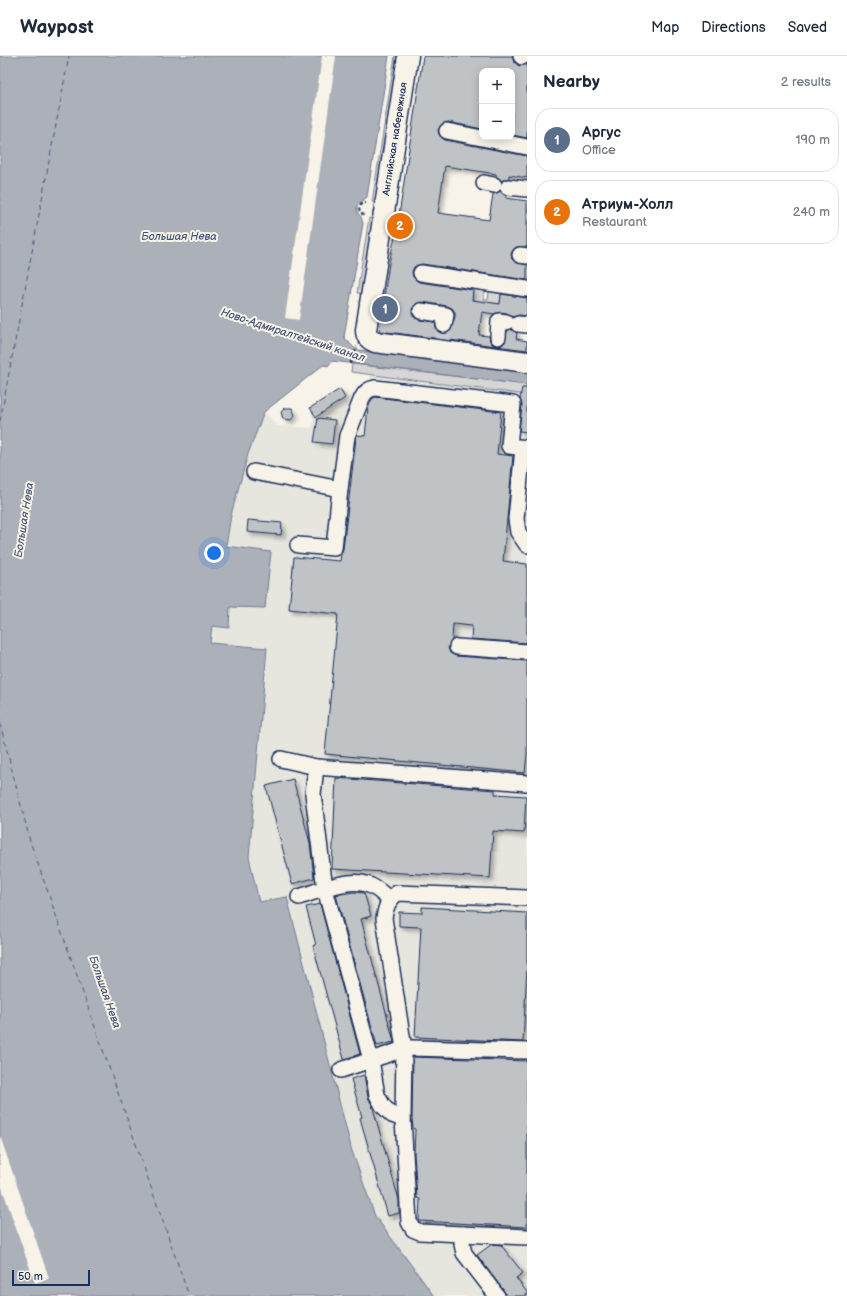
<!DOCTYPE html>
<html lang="en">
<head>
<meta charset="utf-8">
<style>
	body { margin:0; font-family:"Balsamiq Sans",sans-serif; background:#f2f2f3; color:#1f2937 }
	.controls { position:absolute; right:12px; top:12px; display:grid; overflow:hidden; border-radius:8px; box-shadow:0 2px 10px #0003 }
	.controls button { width:36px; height:36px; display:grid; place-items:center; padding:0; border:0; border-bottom:1px solid #e0e1e3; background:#fff; color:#1f2937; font:20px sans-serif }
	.scale { position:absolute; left:12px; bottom:10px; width:78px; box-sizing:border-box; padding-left:4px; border:2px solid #1b2f5e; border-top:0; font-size:11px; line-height:14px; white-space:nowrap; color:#1b2f5e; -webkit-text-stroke:3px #f7f3e8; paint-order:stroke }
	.you { position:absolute; left:214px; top:497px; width:14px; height:14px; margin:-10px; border:3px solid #fff; border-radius:50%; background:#1a73e8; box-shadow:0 0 0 6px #1a73e833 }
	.badge { display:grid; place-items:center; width:26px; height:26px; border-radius:50%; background:#1a73e8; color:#fff; font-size:13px; font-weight:700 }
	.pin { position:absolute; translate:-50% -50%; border:2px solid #fff; box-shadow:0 1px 4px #0006 }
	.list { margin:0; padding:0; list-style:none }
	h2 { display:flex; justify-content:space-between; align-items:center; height:52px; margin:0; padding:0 16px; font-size:17px }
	h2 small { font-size:13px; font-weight:400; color:#747a83 }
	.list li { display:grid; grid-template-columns:26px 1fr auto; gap:12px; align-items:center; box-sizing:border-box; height:64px; margin:0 8px 8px; padding:0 8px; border:1px solid #e0e1e3; border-radius:16px }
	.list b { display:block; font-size:15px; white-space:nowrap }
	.list p { margin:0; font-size:13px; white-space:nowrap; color:#747a83 }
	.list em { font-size:13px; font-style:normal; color:#747a83 }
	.map { position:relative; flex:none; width:527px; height:1240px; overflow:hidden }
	header { display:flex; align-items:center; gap:24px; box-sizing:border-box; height:56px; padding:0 20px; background:#fff; border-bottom:1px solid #e0e1e3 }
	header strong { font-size:19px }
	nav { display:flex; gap:22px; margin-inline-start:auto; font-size:14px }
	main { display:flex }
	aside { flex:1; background:#fff }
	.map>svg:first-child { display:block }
</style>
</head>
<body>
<header>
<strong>Waypost</strong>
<nav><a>Map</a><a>Directions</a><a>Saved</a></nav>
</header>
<main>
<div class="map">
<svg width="527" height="1240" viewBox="0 0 527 1240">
	<defs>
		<filter id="shadow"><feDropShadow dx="3.5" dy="3.5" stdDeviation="2" flood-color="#0004"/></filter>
	</defs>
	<rect width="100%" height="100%" fill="#f7f3e8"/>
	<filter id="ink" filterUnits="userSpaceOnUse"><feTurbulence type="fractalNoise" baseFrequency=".025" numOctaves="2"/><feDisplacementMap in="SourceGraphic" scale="8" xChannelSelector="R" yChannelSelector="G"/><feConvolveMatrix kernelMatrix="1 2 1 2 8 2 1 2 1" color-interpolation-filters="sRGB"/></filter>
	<g filter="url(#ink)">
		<path fill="#e6e5de" d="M371,319L527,339V1240H434L375,1161L352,1095L287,841L259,846L249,801L267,592L210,587L212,570L229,571L230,550L265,552L226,491L231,459L248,397L264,356L278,370L312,372L314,363L362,332L368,330Z"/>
		<g fill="#d7d6d4" stroke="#798299">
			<path d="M395,0H401L379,146H372Z"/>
			<path d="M369,162L376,164L364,238L357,237Z"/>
			<path d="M473,233L485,234L484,244H488L489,235L501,237L500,248L472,244Z"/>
			<path d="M352,308L527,329V339L351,316Z"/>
		</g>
		<path fill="#acb0b9" stroke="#727c95" d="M0,0H389L367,141L357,149V156L361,161L363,167L344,281L354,292L359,294L527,316V329L332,305L328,310L323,309L264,356L248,398L231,459L226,490L271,496L265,552L230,551L229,572L212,570L210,587L267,592L249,801L259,846L287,841L352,1095L375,1160L434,1240H0Z"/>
		<g fill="#f7f3e8">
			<path d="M322,0H336L299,264L285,262Z"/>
			<path d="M0,1080L49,1222L35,1227L0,1126Z"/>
		</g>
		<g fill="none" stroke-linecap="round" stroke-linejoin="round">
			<g stroke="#465679" stroke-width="1" stroke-dasharray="5 4" stroke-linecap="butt">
				<path d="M0,365L69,0"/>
				<path d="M0,667L30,785L189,1240"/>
			</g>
		</g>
		<g fill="#c0c3c5" stroke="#1b2f5e" fill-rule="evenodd" filter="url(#shadow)">
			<path d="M423,0H512L514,6L519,10L527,8V82L512,79V15H482V73L448,66L444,67L441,69L438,74L439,78L441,81L445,84L527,100V122L509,119V122L502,125L496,120V118L445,110L438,157L489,164L493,138L500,135L506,140V142L527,145V191H516L513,194L511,198L512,203L515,206L527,209V224L422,208L418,209L414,211L412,216L413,221L416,224L419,226L473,234L472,244L500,248L501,238L527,242V260L519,259L513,261L507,257L500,256L494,258L482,256L479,279L489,280L490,285L493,289L498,290L502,289L505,286L507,275L511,273L517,277L516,283L527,285V294L379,275L389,207L398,166ZM422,246L447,250L452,252L455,256V261L450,275L446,278H442L438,276L436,272L435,266L420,264L415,262L412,258V253L417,247Z"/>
			<path d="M522,332H527V376L519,375L522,349L520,343Z"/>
			<path d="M340,333L345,342L316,361L310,352Z"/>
			<path d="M375,341L501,356L497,398L513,400L503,505L527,508V587L471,583L472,570L453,568L452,584L448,591L450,597L456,600L527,605V698L525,717L325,698L338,558L289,553L294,501L340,505L341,498L343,493L356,382L357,379L365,380L368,352L372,343Z"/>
			<path d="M285,352H292L295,359L291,364L283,363L281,356Z"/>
			<path d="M318,362L335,364L332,388L314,386Z"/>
			<path d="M248,464L282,467L281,479L247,476Z"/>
			<path d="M336,722L495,734V738L526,740L524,777L493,775L490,822L332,813Z"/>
			<path d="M293,723L310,787L314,822L292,828L266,730Z"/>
			<path d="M353,836L364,837L371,860L361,863L394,986L377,990L336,839Z"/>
			<path d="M320,848L360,998L344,1003L313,890L316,889L306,851Z"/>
			<path d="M422,851L527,857V911L523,986L415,981L421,871L399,870V856L422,857Z"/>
			<path d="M413,1001L527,1005V1171L419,1165L420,1143L417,1142L414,1098L415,1073L413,1072L412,1063Z"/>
			<path d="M364,1019L368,1041L372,1049L399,1144V1157L388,1160L360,1062L362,1061L351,1023Z"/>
			<path d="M492,1188L501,1189L523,1217L516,1222L527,1236V1240H506L504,1235L477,1199Z"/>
		</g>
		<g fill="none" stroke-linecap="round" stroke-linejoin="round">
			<path stroke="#cbcccc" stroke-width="15" stroke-dasharray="15 8" stroke-linecap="butt" d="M442,287L444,269"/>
			<g stroke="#1b2f5e" stroke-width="18">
				<g id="minor">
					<path d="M521,0L522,1"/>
					<path d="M447,75L527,91"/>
					<path d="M484,127L494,129"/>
					<path d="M508,131L527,133"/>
					<path d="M520,199L527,200"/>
					<path d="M421,217L527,233"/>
					<path d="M421,255L446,259L444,269"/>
					<path d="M518,268L527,269"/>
					<path d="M498,281L499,265L506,266"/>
					<path d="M523,392L516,463L518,476L527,489"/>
					<path d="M254,416L340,433"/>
					<path d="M298,489L334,492L340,433L347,380L362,342C365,336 368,333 375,332L513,348L509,390L527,392"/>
					<path d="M457,591L527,596"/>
					<path d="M281,703L316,711L527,727"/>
					<path d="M316,711L313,738L325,833L371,1004L377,1039L383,1050L392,1059L403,1063"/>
					<path d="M299,841C319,835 349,821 369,829C377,832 383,838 389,843"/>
					<path d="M527,842L397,837C388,845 386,850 384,862L404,993L403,1063L409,1166L413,1173L420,1176L527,1181"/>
					<path d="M341,1014L404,993L412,992L527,995"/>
					<path d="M463,1178L462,1188L464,1197L497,1240"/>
				</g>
			</g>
			<g stroke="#1b2f5e" stroke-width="23">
				<path id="major" d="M408,0L366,274C366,281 370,284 375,286L527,306"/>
			</g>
			<g stroke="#1b2f5e" stroke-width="2" stroke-dasharray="3 3" stroke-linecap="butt">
				<path d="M364,159L360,157L359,152L361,148L366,147"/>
				<path d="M350,308L357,291"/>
			</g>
			<use href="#minor" stroke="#f7f3e8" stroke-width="15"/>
			<use href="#major" stroke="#f7f3e8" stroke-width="20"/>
		</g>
	</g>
	<g text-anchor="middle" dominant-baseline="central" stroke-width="4" stroke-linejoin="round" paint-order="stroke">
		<g font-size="10" fill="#1b2f5e" stroke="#f7f3e8">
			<text transform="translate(395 83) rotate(-81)">Английская набережная</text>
		</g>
		<g font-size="11" font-style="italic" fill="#465679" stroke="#f7f3e8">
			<text x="179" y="180">Большая Нева</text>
			<text transform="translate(293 279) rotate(18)">Ново-Адмиралтейский канал</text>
			<text transform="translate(24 464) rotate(-81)">Большая Нева</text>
			<text transform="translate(105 936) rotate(71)">Большая Нева</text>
		</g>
	</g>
</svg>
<div class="controls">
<button>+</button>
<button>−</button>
</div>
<div class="scale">50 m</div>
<div class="you"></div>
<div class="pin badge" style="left:385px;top:253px;background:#5c6f8a">1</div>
<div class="pin badge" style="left:400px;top:170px;background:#e8710a">2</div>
</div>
<aside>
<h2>Nearby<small>2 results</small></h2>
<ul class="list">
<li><span class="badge" style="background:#5c6f8a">1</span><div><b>Аргус</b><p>Office</p></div><em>190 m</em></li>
<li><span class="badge" style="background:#e8710a">2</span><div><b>Атриум-Холл</b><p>Restaurant</p></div><em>240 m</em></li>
</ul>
</aside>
</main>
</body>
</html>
